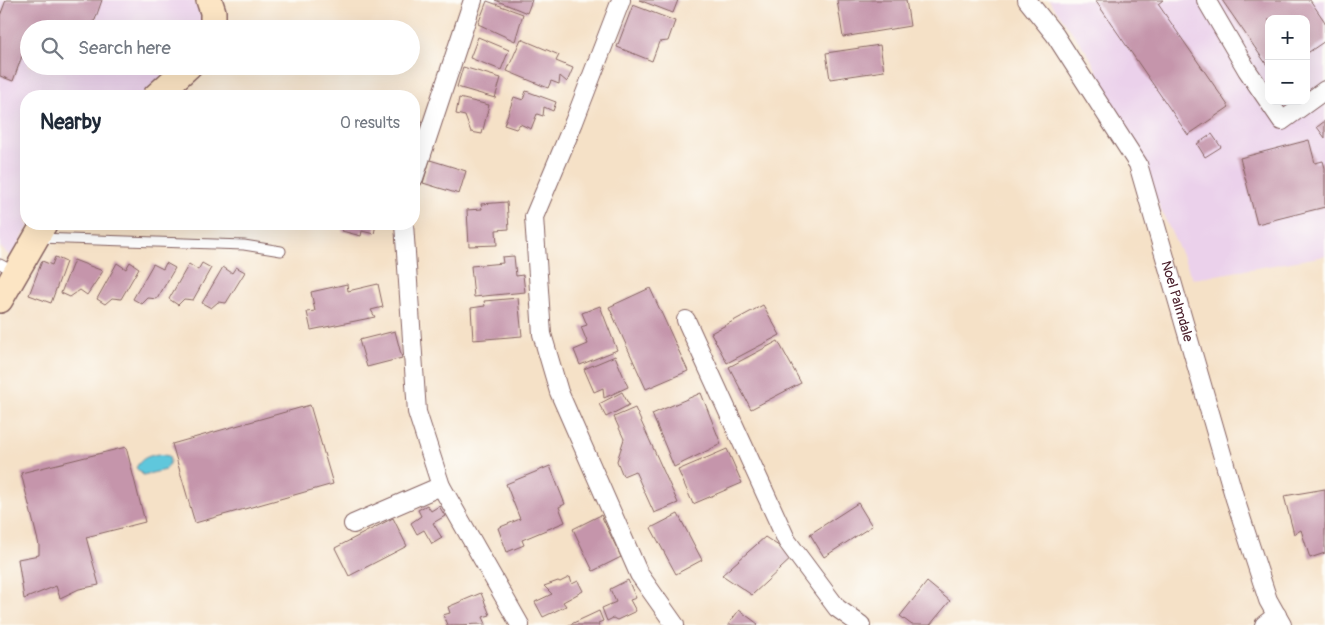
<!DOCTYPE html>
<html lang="en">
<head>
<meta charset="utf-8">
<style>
	body { margin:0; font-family:Pangolin,sans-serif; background:#f6f6f7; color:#1f2937 }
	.controls { position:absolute; right:15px; top:15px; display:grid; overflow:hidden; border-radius:10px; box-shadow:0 5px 20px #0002 }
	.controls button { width:45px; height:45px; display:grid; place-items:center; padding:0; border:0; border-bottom:1px solid #e0e1e3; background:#fff; color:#1f2937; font:25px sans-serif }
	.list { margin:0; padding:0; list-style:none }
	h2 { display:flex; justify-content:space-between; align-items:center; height:65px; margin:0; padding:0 20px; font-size:21px }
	h2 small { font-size:16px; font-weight:400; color:#747a83 }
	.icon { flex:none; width:28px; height:28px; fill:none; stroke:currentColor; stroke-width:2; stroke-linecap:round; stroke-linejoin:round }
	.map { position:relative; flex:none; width:1325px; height:625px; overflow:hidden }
	.search { position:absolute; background:#fff; box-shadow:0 5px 20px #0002; left:20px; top:20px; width:400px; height:55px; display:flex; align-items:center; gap:12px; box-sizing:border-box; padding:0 18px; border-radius:28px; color:#747a83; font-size:19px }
	.panel { position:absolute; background:#fff; box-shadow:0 5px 20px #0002; left:20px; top:90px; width:400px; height:140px; border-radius:20px }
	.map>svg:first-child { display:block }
</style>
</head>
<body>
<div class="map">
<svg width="1325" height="625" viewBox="0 0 1325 625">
	<rect width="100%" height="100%" fill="#fdfcf7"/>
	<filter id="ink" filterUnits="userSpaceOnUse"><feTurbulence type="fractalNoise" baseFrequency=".02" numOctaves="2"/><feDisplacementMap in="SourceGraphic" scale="10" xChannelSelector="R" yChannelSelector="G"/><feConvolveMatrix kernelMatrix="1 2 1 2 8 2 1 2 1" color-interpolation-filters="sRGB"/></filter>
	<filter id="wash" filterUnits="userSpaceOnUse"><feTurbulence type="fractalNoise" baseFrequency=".0096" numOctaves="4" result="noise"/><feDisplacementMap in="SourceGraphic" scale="20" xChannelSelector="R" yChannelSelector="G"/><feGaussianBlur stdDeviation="1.12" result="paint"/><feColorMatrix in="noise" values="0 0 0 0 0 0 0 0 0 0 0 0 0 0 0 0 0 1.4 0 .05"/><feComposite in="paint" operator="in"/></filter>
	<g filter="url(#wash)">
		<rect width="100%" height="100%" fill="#f5e1c7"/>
		<g fill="#ebd1eb" fill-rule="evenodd">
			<path d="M0,0H194L203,21L200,29H29V66H175L140,96H26V224H30L11,257L0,247Z"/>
			<path d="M1049,0H1325V256L1193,279L1090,57ZM1269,19H1306V101H1269Z"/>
		</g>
		<path fill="#5fc7dc" stroke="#547384" d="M158,454L169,456L170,462L165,470L143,475L136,468C141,458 148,456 158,454Z"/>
		<g id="blocks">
			<g fill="#c595ab">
				<path d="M6,0H102L95,20L84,29H29V59L22,56L13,81L0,76V16Z"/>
				<path d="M495,0H532L527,13Z"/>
				<path d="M639,0H678L673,13Z"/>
				<path d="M837,0H906L910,26L843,37Z"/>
				<path d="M1095,0H1163L1158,4L1229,107L1188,135Z"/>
				<path d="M1222,0H1310L1325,22V41L1306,54V19H1269V68Z"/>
				<path d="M487,1L523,14L515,41L478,24Z"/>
				<path d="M633,5L675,21L668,41L659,42L652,61L617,47Z"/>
				<path d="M478,37L509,50L501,70L470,58Z"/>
				<path d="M521,39L559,55L556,61L573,68L567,82L560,76L559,84L551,81L548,88L507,71Z"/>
				<path d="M880,45L884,71L830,79L826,53Z"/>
				<path d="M463,67L501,78L495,98L457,87Z"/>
				<path d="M526,91L556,102L553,111L544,107L543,116L537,114L531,129L520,124L516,129L504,125L514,97L523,100Z"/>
				<path d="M459,98L489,105L482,134L471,132L465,116L456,114Z"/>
				<path d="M1325,121V138L1317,127Z"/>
				<path d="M1212,134L1221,147L1205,157L1197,144Z"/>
				<path d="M1309,140L1315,163L1323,161L1325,168V207L1257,224L1240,158Z"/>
				<path d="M430,160L466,171L459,194L423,183Z"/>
				<path d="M507,202L509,229L496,230L497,245L469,246L467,210L482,209L481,204Z"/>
				<path d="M344,224H376L374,234L362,231L361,236L342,231Z"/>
				<path d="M514,256L516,276L523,275L525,292L474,297L471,266L503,263L502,257Z"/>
				<path d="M55,257L66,262L51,303L29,295L42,261L52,265Z"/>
				<path d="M74,260L103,271L87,295L80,290L70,297L61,293Z"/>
				<path d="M130,262L139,268L121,299L112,298L105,304L97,299L117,263L126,269Z"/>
				<path d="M166,263L175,268L157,299L148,298L142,304L133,299L153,264L163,269Z"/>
				<path d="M202,263L211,268L193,300L184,299L178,305L169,299L189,264L198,270Z"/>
				<path d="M223,267L232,273L236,267L245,272L226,303L218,302L211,308L202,303Z"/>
				<path d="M347,284L348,291L378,284L383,307L371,310L375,317L311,330L307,312L315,311L311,292Z"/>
				<path d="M650,288L688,371L646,389L609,307Z"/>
				<path d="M518,298L522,336L473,340L471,308L485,306L484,301Z"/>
				<path d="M763,305L780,335L727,363L711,333Z"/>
				<path d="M600,306L617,350L580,365L574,350L588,344L581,327L587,325L582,313Z"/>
				<path d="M395,331L402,358L367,367L359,340Z"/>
				<path d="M778,341L801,383L751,409L729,367Z"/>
				<path d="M615,356L628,387L604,398L603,388L594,392L584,369Z"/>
				<path d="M622,392L629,405L606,417L599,404Z"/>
				<path d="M701,393L721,444L674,467L652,414Z"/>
				<path d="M310,405L333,484L195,523L172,444Z"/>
				<path d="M635,408L678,503L654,513L635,471L623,476L617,461L624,439L614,417Z"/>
				<path d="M126,447L145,522L86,537L99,585L79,589L60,598L56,586L24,599L18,559L39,555V545L21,473Z"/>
				<path d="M727,449L742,483L693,504L678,470Z"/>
				<path d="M550,466L565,504L559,507L565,522L522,540L524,545L507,552L498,528L520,519L506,484Z"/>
				<path d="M1325,489V553L1310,558L1301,530L1294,534L1284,496Z"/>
				<path d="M858,503L872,526L824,557L810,534Z"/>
				<path d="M427,505L431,511L439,506L445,516L433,523L442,538L432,544L424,530L417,534L411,523L421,516L418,510Z"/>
				<path d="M678,514L702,560L676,574L651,528Z"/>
				<path d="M601,515L621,557L593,571L573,529Z"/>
				<path d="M393,518L407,546L349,576L335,548Z"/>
				<path d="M765,537L794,556L752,595L722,575Z"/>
				<path d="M570,577L572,584L578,581L583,591L563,602L566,606L543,617L535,602L552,594L544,586L558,581L560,582Z"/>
				<path d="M628,580L636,598L630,600L636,611L617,620L613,618L607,621L602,608L616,602L610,589Z"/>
				<path d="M927,582L950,601L930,625H912L900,616Z"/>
				<path d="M481,593L490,615L483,617L486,624L447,625L443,615L450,613L448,607Z"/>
				<path d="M739,610L758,624L757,625H728Z"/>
				<path d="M599,611L603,621L598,623L599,625H569Z"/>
			</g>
		</g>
	</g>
	<g filter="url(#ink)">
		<use href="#blocks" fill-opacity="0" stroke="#866362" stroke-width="1"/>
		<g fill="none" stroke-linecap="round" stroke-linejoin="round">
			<g stroke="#866362" stroke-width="11">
				<g id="lane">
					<path d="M38,238L244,245L281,251"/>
					<path d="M0,264L15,272"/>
				</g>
			</g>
			<g stroke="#866362" stroke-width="20">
				<g id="street">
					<path d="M621,0L574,122L534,217L542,334L559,392L639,574L675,625"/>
					<path id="s1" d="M1027,0L1055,35L1138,164L1235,499L1268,600L1282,625"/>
					<path d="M1206,0L1247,70L1282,121L1325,90"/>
					<path d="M414,178L473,0"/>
					<path d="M404,224L417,412L441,486L520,625"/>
					<path d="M686,320L787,541L837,608L861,625"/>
					<path d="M353,524L441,486"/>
					<path d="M1264,625L1277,615"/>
				</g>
			</g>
			<g stroke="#866362" stroke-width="28">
				<g id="secondary">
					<path d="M209,0L213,12V29"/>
					<path d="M156,96L189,66"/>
					<path d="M0,300L44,224"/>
				</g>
			</g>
			<use href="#lane" stroke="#fff" stroke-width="9"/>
			<use href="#street" stroke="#fff" stroke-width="18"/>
			<use href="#secondary" stroke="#fce5c4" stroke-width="25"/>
		</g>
	</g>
	<g text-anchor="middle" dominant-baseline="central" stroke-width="4" stroke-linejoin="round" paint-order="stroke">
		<g font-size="14" fill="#4a1f2b" stroke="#fdfcf7">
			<text stroke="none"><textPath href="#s1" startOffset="341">Noel Palmdale</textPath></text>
		</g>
	</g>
</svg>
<div class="controls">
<button>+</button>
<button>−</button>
</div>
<div class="search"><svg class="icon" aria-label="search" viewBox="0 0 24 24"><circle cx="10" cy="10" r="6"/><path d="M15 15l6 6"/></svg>Search here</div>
<section class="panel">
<h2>Nearby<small>0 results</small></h2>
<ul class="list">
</ul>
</section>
</div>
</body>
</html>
